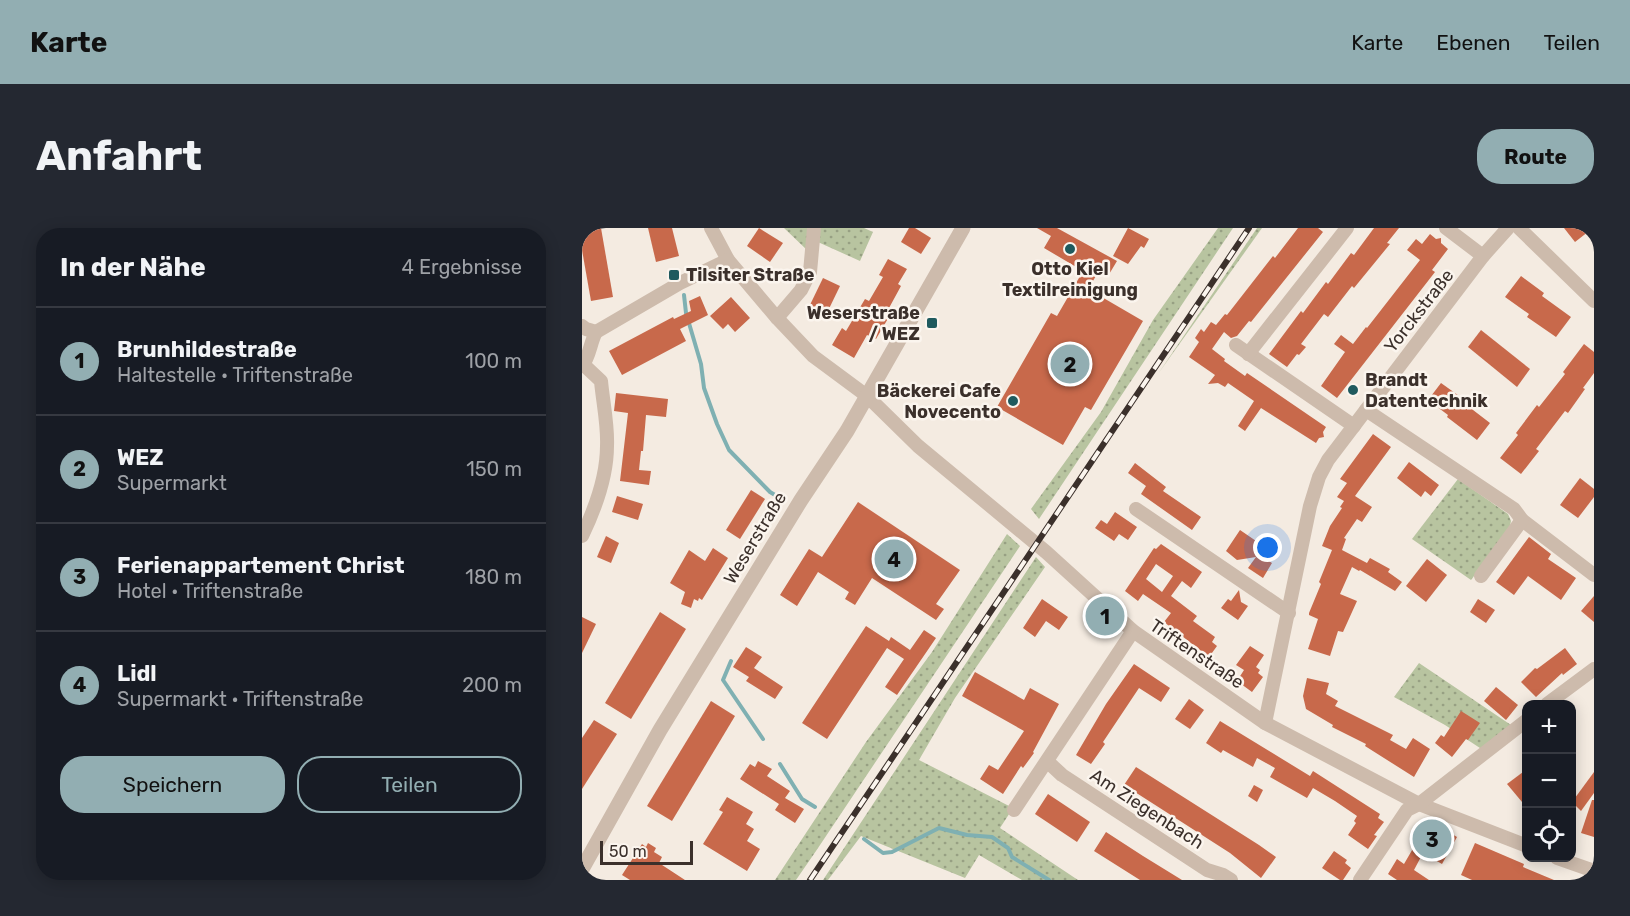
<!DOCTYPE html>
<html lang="de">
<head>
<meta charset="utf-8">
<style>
	body { margin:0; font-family:Rubik,sans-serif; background:#242831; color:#f1f3f6 }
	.controls { position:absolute; right:18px; bottom:18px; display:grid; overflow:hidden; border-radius:12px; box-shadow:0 3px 15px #0003 }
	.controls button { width:54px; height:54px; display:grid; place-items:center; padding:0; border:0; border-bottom:2px solid #363941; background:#171b24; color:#f1f3f6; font:30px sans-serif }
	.scale { position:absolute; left:18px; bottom:15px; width:93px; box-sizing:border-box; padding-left:6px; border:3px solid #3b302b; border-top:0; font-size:16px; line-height:21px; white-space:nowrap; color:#3b302b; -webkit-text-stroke:4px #fbf5ee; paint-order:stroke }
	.you { position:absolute; left:686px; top:320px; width:21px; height:21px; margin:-15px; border:4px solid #fff; border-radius:50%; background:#1a73e8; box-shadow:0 0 0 9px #1a73e833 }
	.badge { display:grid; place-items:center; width:39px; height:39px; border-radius:50%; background:#92aeb2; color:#111; font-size:20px; font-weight:700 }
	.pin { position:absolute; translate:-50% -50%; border:3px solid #fff; box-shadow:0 2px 6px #0006 }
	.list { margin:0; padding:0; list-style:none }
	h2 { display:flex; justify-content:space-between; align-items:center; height:78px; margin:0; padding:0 24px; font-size:26px }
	h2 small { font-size:20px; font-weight:400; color:#9ea1a6 }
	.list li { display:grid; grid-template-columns:39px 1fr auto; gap:18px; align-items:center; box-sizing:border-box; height:108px; padding:0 24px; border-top:2px solid #363941 }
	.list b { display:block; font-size:22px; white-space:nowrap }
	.list p { margin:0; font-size:20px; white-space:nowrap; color:#9ea1a6 }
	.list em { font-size:20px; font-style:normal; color:#9ea1a6 }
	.actions { display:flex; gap:12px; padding:18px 24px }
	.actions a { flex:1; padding:14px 0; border:2px solid #92aeb2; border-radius:24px; text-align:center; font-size:21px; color:#92aeb2 }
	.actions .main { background:#92aeb2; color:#111 }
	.icon { flex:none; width:33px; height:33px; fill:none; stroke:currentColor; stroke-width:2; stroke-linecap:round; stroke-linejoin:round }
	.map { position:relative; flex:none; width:1012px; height:652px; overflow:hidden; border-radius:24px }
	header { display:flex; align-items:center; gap:36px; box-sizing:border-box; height:84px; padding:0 30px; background:#92aeb2; color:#111 }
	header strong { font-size:28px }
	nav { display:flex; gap:33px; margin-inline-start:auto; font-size:21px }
	.intro { display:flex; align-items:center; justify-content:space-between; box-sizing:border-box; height:144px; padding:0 36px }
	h1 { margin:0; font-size:42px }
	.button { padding:15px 27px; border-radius:24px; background:#92aeb2; color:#111; font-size:21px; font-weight:700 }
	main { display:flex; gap:36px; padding:0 36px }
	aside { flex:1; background:#171b24; border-radius:24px; box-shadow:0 3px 15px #0003 }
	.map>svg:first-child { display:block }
</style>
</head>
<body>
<header>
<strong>Karte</strong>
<nav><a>Karte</a><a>Ebenen</a><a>Teilen</a></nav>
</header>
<div class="intro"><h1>Anfahrt</h1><a class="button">Route</a></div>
<main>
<aside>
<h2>In der Nähe<small>4 Ergebnisse</small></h2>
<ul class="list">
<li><span class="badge">1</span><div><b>Brunhildestraße</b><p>Haltestelle · Triftenstraße</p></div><em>100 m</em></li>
<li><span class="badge">2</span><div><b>WEZ</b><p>Supermarkt</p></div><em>150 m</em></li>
<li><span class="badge">3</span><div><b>Ferienappartement Christ</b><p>Hotel · Triftenstraße</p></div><em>180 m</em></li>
<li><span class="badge">4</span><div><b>Lidl</b><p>Supermarkt · Triftenstraße</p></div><em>200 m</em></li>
</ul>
<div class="actions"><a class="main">Speichern</a><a>Teilen</a></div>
</aside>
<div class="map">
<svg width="1012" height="652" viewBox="0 0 1012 652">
	<defs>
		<pattern id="green-dots" width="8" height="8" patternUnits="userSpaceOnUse" patternTransform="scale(1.5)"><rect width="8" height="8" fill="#b8c4a0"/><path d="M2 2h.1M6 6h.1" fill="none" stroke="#97a083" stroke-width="1.8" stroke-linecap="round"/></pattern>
	</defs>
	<rect width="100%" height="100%" fill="#f4ebe1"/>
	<g fill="url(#green-dots)">
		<path d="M202,0H282L291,4L278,33L227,10L226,23Z"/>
		<path d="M636,0H651L457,291L449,281L519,184L571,92Z"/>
		<path d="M675,0H680L576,146Z"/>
		<path d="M876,251L926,286L929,293L927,302L889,352L830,311Z"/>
		<path d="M425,306L438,318L234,623L214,652H193L284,514L350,424Z"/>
		<path d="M454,329L463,339L373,470L337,532L431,580L418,600L496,652H440L397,627L383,650L279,608L246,652H241Z"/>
		<path d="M837,435L929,497L901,522L863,497L812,469Z"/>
	</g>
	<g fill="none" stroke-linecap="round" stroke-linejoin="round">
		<g stroke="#7fb0b2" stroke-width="4">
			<path d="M102,67L104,85L119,136L122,160L135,196L147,222L188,264L198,270"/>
			<path d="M149,433L141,452L181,511"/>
			<path d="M198,536L220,571L233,579"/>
			<path d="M282,611L301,625L310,624L357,600L385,607L410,609L426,620L430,629L467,652"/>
		</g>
	</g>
	<g fill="#c8694b" fill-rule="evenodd">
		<path d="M0,0H19L31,69L9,73L0,22Z"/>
		<path d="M66,0H90L97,28L74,34Z"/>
		<path d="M177,0L201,15L188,34L165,18Z"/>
		<path d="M327,0H333L349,10L339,26L319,14Z"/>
		<path d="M455,0H475L535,33L526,48L517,43L506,61L561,93L509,182L503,179L481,217L415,179L469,85L475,88L501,43L462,20L469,8Z"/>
		<path d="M546,0L567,11L562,20L559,18L546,36L531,28Z"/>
		<path d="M716,0H736L741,4L669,94L667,93L655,108L649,110L642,104L630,121L643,131L642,133L663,148L665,145L744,199L741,204L742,209L737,210L734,215L679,180L663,203L656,198L672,173L646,155L643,159L636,155L626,156L633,147L607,129L617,114L613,110L619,101L622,104L629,94L634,97L643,86L645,87L691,28L693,30Z"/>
		<path d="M792,0H817L805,15L808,16L772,60L770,58L746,89L742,86L719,116L724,119L717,127L715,126L705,139L687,126L719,83L721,85L744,54L746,56L769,25L772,27Z"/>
		<path d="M982,0H1011L993,14Z"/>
		<path d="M848,6L854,11L859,10V15L866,21L850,42L853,44L755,170L739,158L763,124L752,116L759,107L771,116L784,99L785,100L838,32L825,22L834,11L840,16Z"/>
		<path d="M306,31L325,41L316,56L319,58L307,80L311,82L294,111L285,107L272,130L250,117L260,100L264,103L283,71L287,73L301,49L297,47Z"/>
		<path d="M939,48L962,65L960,68L989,89L974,109L945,89L947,86L923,69Z"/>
		<path d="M241,50L258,58L243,89L226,81Z"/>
		<path d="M118,68L126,87L98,101L104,113L40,147L27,123L91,89L92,91L109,83L107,73Z"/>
		<path d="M149,69L168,90L153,104L146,96L141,101L128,88Z"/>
		<path d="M899,102L948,141L935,159L886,119Z"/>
		<path d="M1002,116L1012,124V145L1001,160L1003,161L986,185L983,183L954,221L957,223L939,246L918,230L936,207L934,205L955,177L957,179L983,146L981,144Z"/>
		<path d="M859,155L880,170L878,172L908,195L895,212L865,189L866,187L846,172Z"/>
		<path d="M34,165L86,171L84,189L64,187L61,223H59L57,242L69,243L67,257L38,253L46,185L32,183Z"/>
		<path d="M791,206L809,219L773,268L790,279L780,294L775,291L762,310L764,311L760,322L785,335L788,330L808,341L806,344L820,354L813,363L778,342L777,343L770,339L758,366L775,373L761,404L756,403L748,428L726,421L736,391L727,387V385L739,356L737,354L750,322L740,318L748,298L760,280L758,279L762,273L755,269L765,255L758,251Z"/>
		<path d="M827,234L857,257L849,268L843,263L839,269L815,250Z"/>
		<path d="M553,235L584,259L581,263L619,289L610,302L559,266L564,258L546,245Z"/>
		<path d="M998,250L1012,261V269L996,290L978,277Z"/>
		<path d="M169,262L183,271L158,311L144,302Z"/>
		<path d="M35,268L61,276L56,292L30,284Z"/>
		<path d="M276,274L378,342L354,376L362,381L354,392L290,350L273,377L263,371L267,364L236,344L215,378L198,367L227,321L240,329Z"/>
		<path d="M533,284L555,299L546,312L537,306L532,313L513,300L519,292L525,296Z"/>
		<path d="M658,302L677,315L679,311L690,318L683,327L679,328L690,335L681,350L666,340L674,329L655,332L644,323Z"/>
		<path d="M24,308L37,315L29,335L15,329Z"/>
		<path d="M947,309L969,326L966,331L994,350L979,372L946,348L932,367L914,354Z"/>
		<path d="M579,316L620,344L609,360L600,353L589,368L615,388L611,393L633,409L630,414L635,418L627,429L582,394L589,385L561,366L556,373L543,363L572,320L574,321ZM574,336L591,348L580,364L564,351Z"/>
		<path d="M131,320L146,330L120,372L117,370L116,373L112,371L109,380L99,376L103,364L88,355L107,322L123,333Z"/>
		<path d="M845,331L865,347L844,374L824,358Z"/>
		<path d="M657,362L659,374L666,378L656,392L639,380L646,371L649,373Z"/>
		<path d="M1012,368V394L999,383Z"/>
		<path d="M460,371L486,389L477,402L464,393L453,409L441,400Z"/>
		<path d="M896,371L913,382L904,395L888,384Z"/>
		<path d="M78,384L104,401L49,491L23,475Z"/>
		<path d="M0,389L14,396L0,425Z"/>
		<path d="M284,398L307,413L309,409L328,422L342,402L354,410L315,467L303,459L322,431L305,420L245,511L220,495Z"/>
		<path d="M668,418L682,427L674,439L678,442L676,445L681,449L670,464L655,453L662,442L654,437Z"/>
		<path d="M164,419L180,429L172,440L201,459L193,471L164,453L167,449L151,439Z"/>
		<path d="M983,420L995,436L981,447L980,445L954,469L939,454L953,440L955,441Z"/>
		<path d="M552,436L588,460L579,474L557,460L521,514L523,516L509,536L494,527L524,476Z"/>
		<path d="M393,444L442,472L448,460L477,476L451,524L452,525L441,540L439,538L421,566L398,551L407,537L416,542L442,503L380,468Z"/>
		<path d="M725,450L747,455L744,466L756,473L753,478L811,507L808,512L824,521L831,510L848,521L832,549L783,518L784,516L750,499L751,497L724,481L721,468Z"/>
		<path d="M914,459L936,477L924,492L902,473Z"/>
		<path d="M607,471L622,482L608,501L593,491Z"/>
		<path d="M129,473L153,488L90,593L65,578Z"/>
		<path d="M879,483L898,495L886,512L884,511L870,529L853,515L859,507L862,509Z"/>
		<path d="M12,492L35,506L0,561V510Z"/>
		<path d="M638,493L728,548L731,543L798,586L796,590L802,594L792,607L795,608L786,621L766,607L774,595L772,593L775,588L753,573L731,560L725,570L688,549L693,540L675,530L671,539L641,522L639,525L624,515Z"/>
		<path d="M176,533L190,541L185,548L208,563L203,570L222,581L213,595L193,582L197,576L158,551L168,536L173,539Z"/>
		<path d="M554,539L677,617L694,629L679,650L648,625L542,557Z"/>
		<path d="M945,541V580L925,556Z"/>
		<path d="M1012,544V565L999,583L990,574Z"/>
		<path d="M672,557L681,562L675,574L666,568Z"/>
		<path d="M466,566L508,594L495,614L453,586Z"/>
		<path d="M145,569L171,584L164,596L172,601L165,613L178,621L165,643L121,616L141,584L137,582Z"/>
		<path d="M1010,572H1012V609L999,605Z"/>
		<path d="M847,593L875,609L860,636L841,625L832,642L847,652H815L806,646L815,631L822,636Z"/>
		<path d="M524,604L561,628L600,652H558L512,623Z"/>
		<path d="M66,615L74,620L72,624L80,629L77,635L103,652H48L40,647L60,616L64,619Z"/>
		<path d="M893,615L942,636L941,639L972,652H890L879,647Z"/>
		<path d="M752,623L765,632L763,635L769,640L761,652H758L740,640Z"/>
	</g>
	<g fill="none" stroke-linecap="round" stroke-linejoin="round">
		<g stroke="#cdbbac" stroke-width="14">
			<path d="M129,0L146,32L195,90L231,128L285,168L336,218L464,324L551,403L683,495L837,576L945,618"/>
			<path d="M864,0L901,28"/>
			<path d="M937,0L1012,73"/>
			<path d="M195,90L219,62L228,44L232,0"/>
			<path d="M0,98L4,101L14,104"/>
			<path d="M654,117L772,198"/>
			<path d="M666,126L765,0"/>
			<path d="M0,138C8,128 8,115 14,104L98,55L146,32"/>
			<path d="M784,182L932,281L940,292L1012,347"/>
			<path d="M554,281L707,385"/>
			<path d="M0,308C13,281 25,249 25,218C26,197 21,175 19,153L2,137"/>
			<path d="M899,348L940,292"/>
			<path d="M965,476L1012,441"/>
			<path d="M683,495L728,278L737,249L746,232L901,28L926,0"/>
			<path d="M466,534L480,547L625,642L641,647L649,652"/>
			<path d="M432,582L551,403"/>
			<path d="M975,630L1012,643"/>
			<path d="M778,652L825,582L837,576L945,492"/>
		</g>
		<path stroke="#cdbbac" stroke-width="15" d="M0,641L78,502L219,272L265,203L381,0"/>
		<g stroke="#3b302b" stroke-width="6">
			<path id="rail" d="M228,652L667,0"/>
		</g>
		<use href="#rail" stroke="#fbf5ee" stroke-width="4" stroke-dasharray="11" stroke-linecap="butt"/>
	</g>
	<g fill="#1f5a5e" stroke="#fbf5ee" stroke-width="2">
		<circle cx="488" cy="21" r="6"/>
		<rect x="86" y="41" width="12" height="12" rx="3"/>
		<rect x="344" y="89" width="12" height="12" rx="3"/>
		<circle cx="771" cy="162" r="6"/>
		<circle cx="431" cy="173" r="6"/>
	</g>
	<g text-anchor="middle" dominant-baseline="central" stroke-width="5" stroke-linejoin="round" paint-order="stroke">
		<g font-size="18" font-weight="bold" fill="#3b302b" stroke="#fbf5ee" text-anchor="start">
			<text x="488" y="41" text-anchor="middle">Otto Kiel<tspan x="488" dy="21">Textilreinigung</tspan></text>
			<text x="104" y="47">Tilsiter Straße</text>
			<text x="338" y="85" text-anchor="end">Weserstraße<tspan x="338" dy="21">/ WEZ</tspan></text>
			<text x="783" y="152">Brandt<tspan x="783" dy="21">Datentechnik</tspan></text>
			<text x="419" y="163" text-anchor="end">Bäckerei Cafe<tspan x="419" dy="21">Novecento</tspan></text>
		</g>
		<g font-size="18" fill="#3b302b" stroke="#fbf5ee">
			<text transform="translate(837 83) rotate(-52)">Yorckstraße</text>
			<text transform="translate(173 310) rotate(-59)">Weserstraße</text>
			<text transform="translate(615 426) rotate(34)">Triftenstraße</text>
			<text transform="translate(565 581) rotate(33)">Am Ziegenbach</text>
		</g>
	</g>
</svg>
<div class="controls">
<button>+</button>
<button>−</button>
<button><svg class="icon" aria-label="locate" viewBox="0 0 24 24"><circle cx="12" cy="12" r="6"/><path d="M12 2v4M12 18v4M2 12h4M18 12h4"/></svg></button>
</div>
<div class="scale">50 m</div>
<div class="you"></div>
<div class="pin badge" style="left:523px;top:388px">1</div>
<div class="pin badge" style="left:488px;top:136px">2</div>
<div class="pin badge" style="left:850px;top:611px">3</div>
<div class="pin badge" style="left:312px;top:331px">4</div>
</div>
</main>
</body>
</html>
